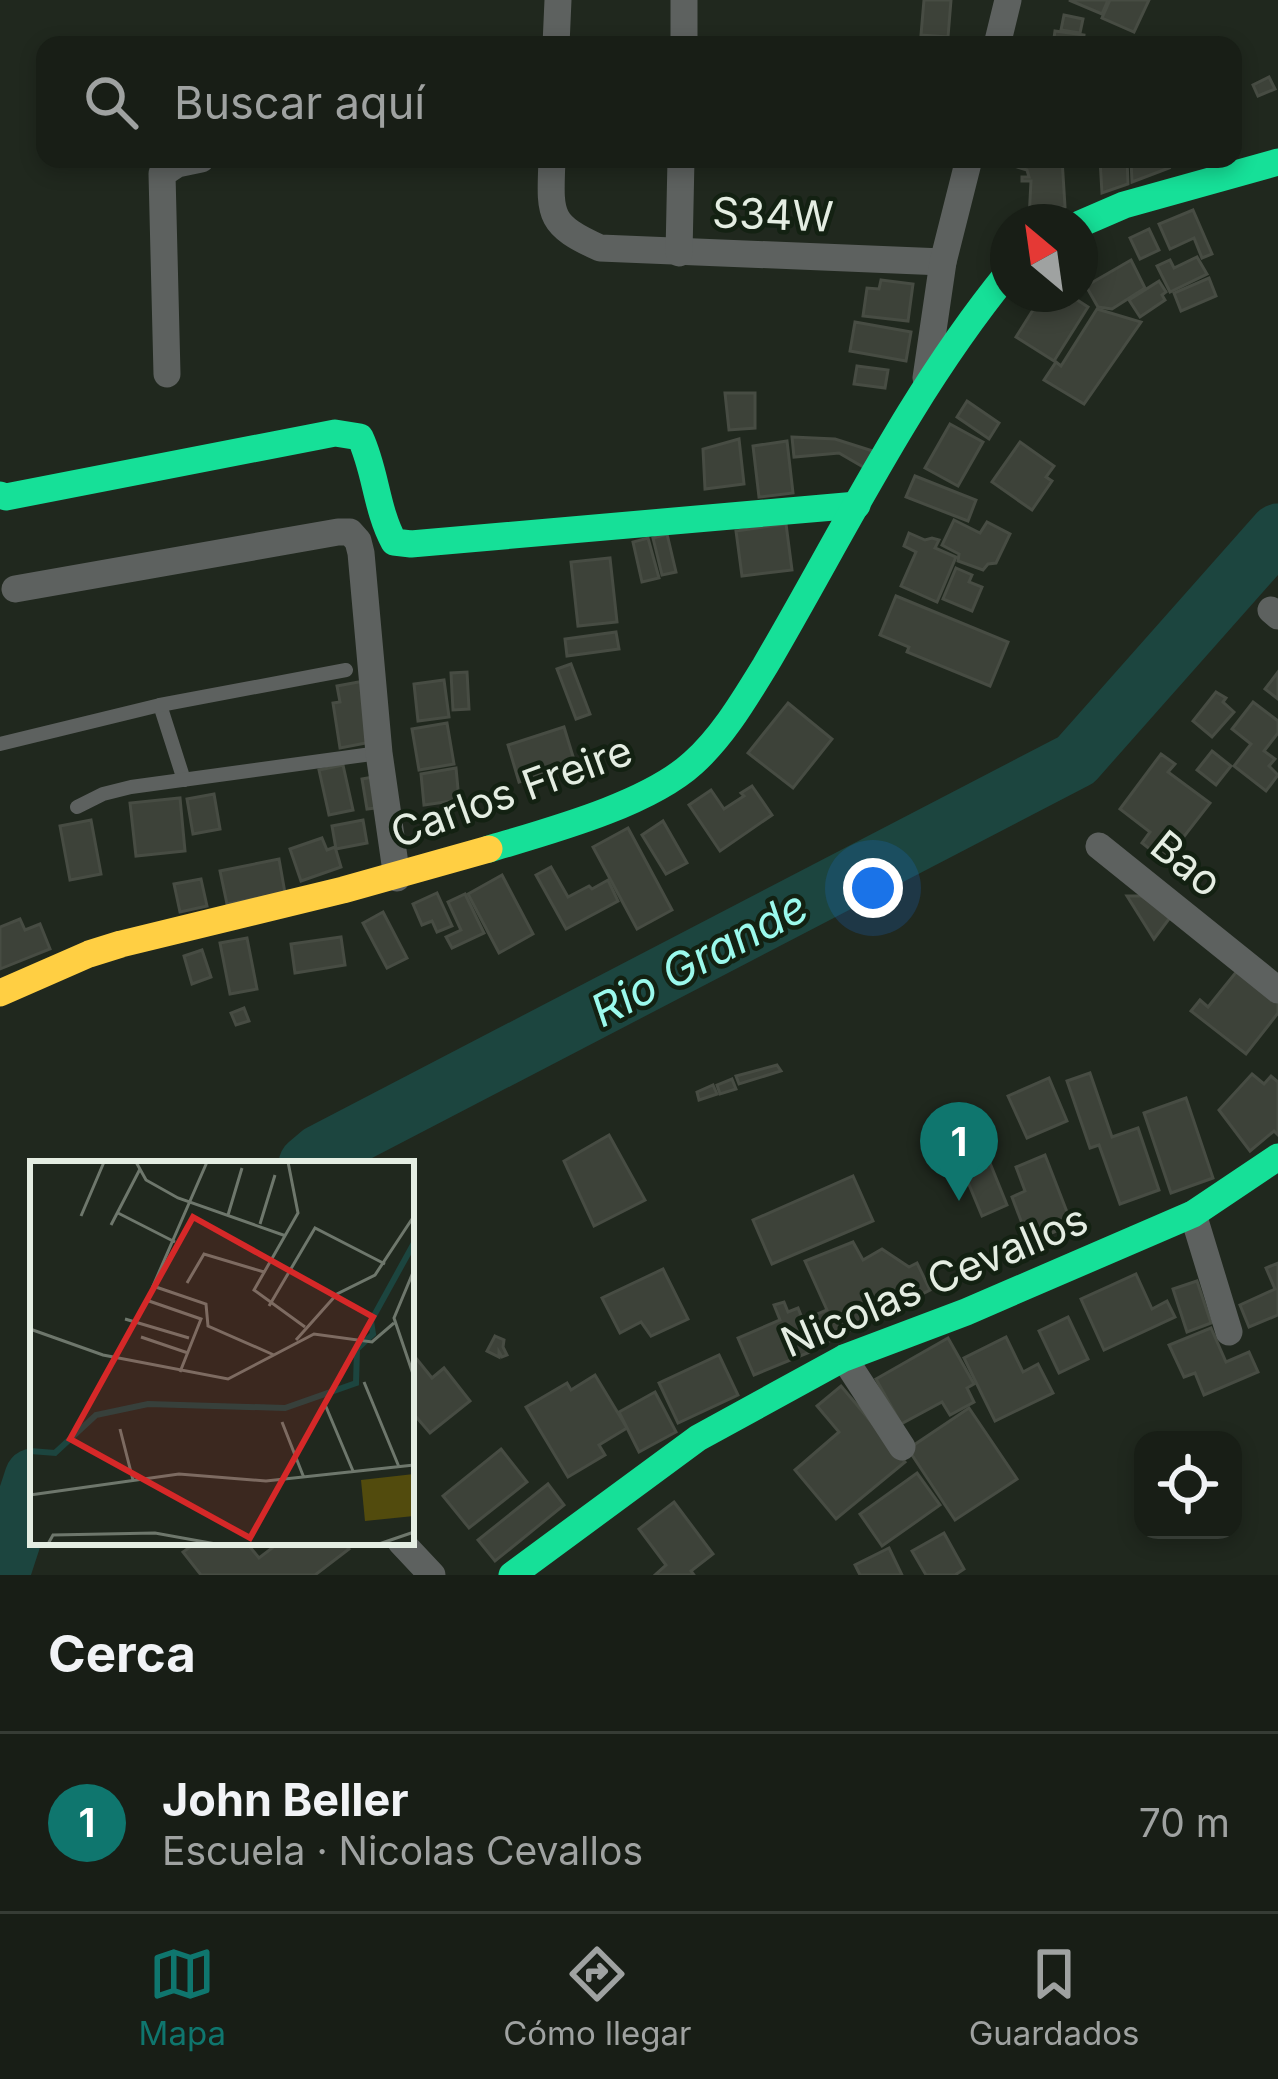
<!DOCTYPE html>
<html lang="es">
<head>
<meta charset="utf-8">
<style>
	body { margin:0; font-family:Inter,sans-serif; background:#252b23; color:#f1f3f6 }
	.controls { position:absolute; right:36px; bottom:36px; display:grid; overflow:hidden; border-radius:24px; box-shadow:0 6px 18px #0003 }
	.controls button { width:108px; height:108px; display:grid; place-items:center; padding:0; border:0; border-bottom:3px solid #363c35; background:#181e16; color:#f1f3f6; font:60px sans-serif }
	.compass { position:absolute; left:990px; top:204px; width:108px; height:108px; border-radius:50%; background:#181e16; box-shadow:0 6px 18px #0003; rotate:331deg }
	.you { position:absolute; left:873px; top:888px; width:42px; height:42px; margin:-30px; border:9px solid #fff; border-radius:50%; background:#1a73e8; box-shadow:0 0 0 18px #1a73e833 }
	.badge { display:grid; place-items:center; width:78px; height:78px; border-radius:50%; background:#0f766e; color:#fff; font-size:39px; font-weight:700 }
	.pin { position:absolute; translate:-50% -99px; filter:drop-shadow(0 3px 6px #0008) }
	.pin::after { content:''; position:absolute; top:63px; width:42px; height:36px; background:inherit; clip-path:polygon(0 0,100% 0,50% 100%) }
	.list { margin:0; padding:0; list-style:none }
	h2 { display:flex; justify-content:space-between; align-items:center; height:156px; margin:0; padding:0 48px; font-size:51px }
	h2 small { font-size:39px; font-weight:400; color:#9fa2a1 }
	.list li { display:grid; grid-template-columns:78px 1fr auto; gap:36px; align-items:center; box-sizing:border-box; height:180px; padding:0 48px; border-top:3px solid #363c35 }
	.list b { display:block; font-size:45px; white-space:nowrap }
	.list p { margin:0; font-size:39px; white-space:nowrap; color:#9fa2a1 }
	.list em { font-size:39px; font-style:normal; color:#9fa2a1 }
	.icon { flex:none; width:66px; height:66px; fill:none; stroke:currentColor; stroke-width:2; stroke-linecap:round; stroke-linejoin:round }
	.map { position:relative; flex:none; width:1278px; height:1575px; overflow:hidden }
	.search { position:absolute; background:#181e16; box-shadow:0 6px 18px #0003; left:36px; right:36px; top:36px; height:132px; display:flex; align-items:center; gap:30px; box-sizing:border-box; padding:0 42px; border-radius:24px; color:#9fa2a1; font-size:45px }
	.sheet { height:336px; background:#181e16 }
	nav { display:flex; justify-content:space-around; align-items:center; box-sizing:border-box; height:168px; border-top:3px solid #363c35; background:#181e16; font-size:33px; color:#9fa2a1 }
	nav a { display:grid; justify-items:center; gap:6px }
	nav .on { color:#0f766e }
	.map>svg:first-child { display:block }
</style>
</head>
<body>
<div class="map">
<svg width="1278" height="1575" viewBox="0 0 1278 1575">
	<rect width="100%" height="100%" fill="#20281e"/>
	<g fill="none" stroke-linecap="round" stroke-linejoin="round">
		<g stroke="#1c453f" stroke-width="57">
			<path d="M307,1164L320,1153L1076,760L1278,532"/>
			<path d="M1,1575L33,1477"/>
		</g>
	</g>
	<g fill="#3d4239" stroke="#474c43" stroke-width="3">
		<path d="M924,0H951L948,37L921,35Z"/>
		<path d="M1069,0H1108L1102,14Z"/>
		<path d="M1110,0H1149L1134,32L1102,18Z"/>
		<path d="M1064,15L1083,19L1080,33L1061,30Z"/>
		<path d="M1055,31L1084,35L1083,45H1053Z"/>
		<path d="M1269,77L1275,89L1258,96L1253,85Z"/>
		<path d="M1019,159H1062L1065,207L1029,220L1031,181H1022V177H1029L1027,170L1017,167Z"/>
		<path d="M1100,159H1127L1128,184L1102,193Z"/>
		<path d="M1131,159H1163L1169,168L1132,182Z"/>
		<path d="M1193,210L1212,254L1202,258L1194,238L1170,249L1159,224Z"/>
		<path d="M1149,229L1159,250L1140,259L1130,238Z"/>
		<path d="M1197,257L1207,274L1170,292L1157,266L1170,260L1174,268Z"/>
		<path d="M1131,260L1145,288L1112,309L1098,307L1086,286Z"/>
		<path d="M1209,278L1216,296L1181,311L1174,293Z"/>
		<path d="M881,280L913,284L908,321L863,316L867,288L879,289Z"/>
		<path d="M1159,281L1166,292L1162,295L1165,300L1140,317L1129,300Z"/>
		<path d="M1043,294H1068L1088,307L1054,361L1016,337Z"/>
		<path d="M1097,309L1141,322L1084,404L1044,380L1056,362L1061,366Z"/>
		<path d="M855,322L911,332L906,361L850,351Z"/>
		<path d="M857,366L888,370L885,388L854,384Z"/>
		<path d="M725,393H755V428L729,430Z"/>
		<path d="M967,401L999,423L989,439L957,417Z"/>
		<path d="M950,424L983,442L958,486L925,468Z"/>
		<path d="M792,437L835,439L879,453L872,472L839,453L794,457Z"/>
		<path d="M739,439L744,484L705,489L703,449Z"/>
		<path d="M787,441L793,493L759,497L753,446Z"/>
		<path d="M1020,442L1054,466L1046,477L1052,481L1032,510L992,482Z"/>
		<path d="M915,476L976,500L968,521L906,497Z"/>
		<path d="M954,520L980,533L987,522L1010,534L996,563L988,564L983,570L958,561L959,554L942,545Z"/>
		<path d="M786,524L792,570L742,576L736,531Z"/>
		<path d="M909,533L925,540L932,538L939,540L935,548L956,557L937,602L901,586L916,552L904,546Z"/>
		<path d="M667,534L676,572L662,575L653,538Z"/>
		<path d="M648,538L659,578L642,582L633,542Z"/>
		<path d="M610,558L617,622L578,626L571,562Z"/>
		<path d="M956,568L972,575L969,582L982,587L972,611L943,599Z"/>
		<path d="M896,596L1008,642L990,686L907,652L909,647L880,635Z"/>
		<path d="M616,632L619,649L567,656L565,639Z"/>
		<path d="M571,664L590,714L576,719L557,669Z"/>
		<path d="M467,672L469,709L453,710L451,673Z"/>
		<path d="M1278,672V699L1265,689Z"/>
		<path d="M444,680L449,717L418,721L414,684Z"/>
		<path d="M364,681L376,741L340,748L333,703L340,702L337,686Z"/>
		<path d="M1216,692L1226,698L1223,702L1234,712L1212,737L1193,721Z"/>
		<path d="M1253,702L1278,721V733L1264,751L1275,759L1269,766L1278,775L1266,791L1234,766L1251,744L1232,729Z"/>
		<path d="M788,703L832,739L793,788L748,753Z"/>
		<path d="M447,723L454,764L419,770L412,729Z"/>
		<path d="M564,727L575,763L519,782L508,745Z"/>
		<path d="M1212,751L1231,766L1216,785L1197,770Z"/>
		<path d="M1161,754L1175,764L1168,772L1210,803L1165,861L1142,843L1150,832L1120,809Z"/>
		<path d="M343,765L353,810L329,815L319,770Z"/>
		<path d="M456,768L459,800L424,805L421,774Z"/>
		<path d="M379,776L384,807L367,809L362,779Z"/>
		<path d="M752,786L772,815L720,851L689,805L711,790L724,809L744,796L741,793Z"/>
		<path d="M214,794L220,829L193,834L187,799Z"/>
		<path d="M180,798L185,851L136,856L130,803Z"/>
		<path d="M91,820L101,874L70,880L60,826Z"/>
		<path d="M363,820L367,843L336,849L332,826Z"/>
		<path d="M663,821L687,863L666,874L642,835Z"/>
		<path d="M628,828L672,910L637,929L593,847Z"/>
		<path d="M322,838L327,850L335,847L341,867L301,881L290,849Z"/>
		<path d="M279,859L285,893L227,904L220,871Z"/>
		<path d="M551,867L568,897L589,886L592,889L608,880L618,901L566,929L536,875Z"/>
		<path d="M502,875L533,934L499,953L468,894Z"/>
		<path d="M201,879L207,906L180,912L174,884Z"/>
		<path d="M437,893L452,926L437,932L432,921L422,925L413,904Z"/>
		<path d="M465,894L484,933L452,948L446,937L461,930L448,902Z"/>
		<path d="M1127,896H1141L1172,915L1154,939Z"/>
		<path d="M383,912L407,958L387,968L363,923Z"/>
		<path d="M20,919L25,930L40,924L50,949L0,969V927Z"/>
		<path d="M341,937L345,965L295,973L291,944Z"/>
		<path d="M247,938L257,989L230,994L220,943Z"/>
		<path d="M202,950L211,977L192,984L184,956Z"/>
		<path d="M1241,966L1278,994V1013L1246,1054L1191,1011L1200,1000L1208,1007Z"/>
		<path d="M244,1008L249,1021L236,1025L231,1013Z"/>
		<path d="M777,1065L781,1071L739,1084L736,1076Z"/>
		<path d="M1090,1073L1112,1137L1138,1128L1159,1190L1120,1204L1099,1145L1090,1148L1067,1081Z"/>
		<path d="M1252,1074L1264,1084L1271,1076L1278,1082V1135L1274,1131L1250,1151L1219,1110Z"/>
		<path d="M1049,1078L1067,1121L1027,1138L1008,1096Z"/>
		<path d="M732,1079L736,1089L720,1094L717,1085Z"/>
		<path d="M713,1085L717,1094L699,1100L697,1092Z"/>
		<path d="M1186,1098L1213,1178L1171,1193L1144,1113Z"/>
		<path d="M977,1131L1007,1205L982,1216L951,1141Z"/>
		<path d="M609,1135L645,1200L594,1226L564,1161Z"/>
		<path d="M1045,1155L1072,1225L1029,1242L1012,1197L1025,1191L1016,1167Z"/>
		<path d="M853,1176L873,1221L772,1264L753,1220Z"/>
		<path d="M853,1242L863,1260L882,1249L909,1267L917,1263L930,1290L819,1346L810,1317L827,1310L805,1261Z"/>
		<path d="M1278,1263V1315L1249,1327L1240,1305L1275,1289L1266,1268Z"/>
		<path d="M663,1269L688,1319L651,1336L641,1322L620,1333L602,1298Z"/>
		<path d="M1136,1274L1152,1309L1167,1301L1175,1317L1104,1350L1081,1299Z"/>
		<path d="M1197,1281L1211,1323L1187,1332L1173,1289Z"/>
		<path d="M784,1302L788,1312L798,1308L815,1350L754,1375L738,1338L780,1320L774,1305Z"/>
		<path d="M1068,1317L1088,1359L1059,1373L1039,1331Z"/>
		<path d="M1211,1328L1226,1362L1249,1352L1258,1372L1204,1395L1195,1373L1184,1377L1169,1345Z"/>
		<path d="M495,1336L504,1340L503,1347L507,1355L502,1357L499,1352V1357L487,1351Z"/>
		<path d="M1006,1337L1023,1372L1038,1364L1053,1393L995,1421L964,1358Z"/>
		<path d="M948,1338L974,1384L967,1388L974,1402L950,1415L942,1402L901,1424L876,1379Z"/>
		<path d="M411,1352L432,1378L444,1368L470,1401L430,1433L411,1411Z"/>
		<path d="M719,1355L738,1395L678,1423L659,1383Z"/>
		<path d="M595,1375L627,1428L599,1445L605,1455L568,1477L526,1407L567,1383L571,1390Z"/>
		<path d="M841,1386L905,1462L836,1519L795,1470L839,1432L817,1406Z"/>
		<path d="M655,1392L676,1432L639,1452L619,1412Z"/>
		<path d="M969,1408L1017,1479L955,1520L908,1449Z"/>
		<path d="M501,1449L527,1482L469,1528L443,1496Z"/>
		<path d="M917,1473L940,1505L882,1546L860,1514Z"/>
		<path d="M548,1484L564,1505L495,1561L478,1540Z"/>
		<path d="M674,1502L713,1554L691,1571L694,1575H655L666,1565L639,1529Z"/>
		<path d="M944,1533L964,1569L955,1575H926L912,1551Z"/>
		<path d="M197,1542H246L259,1558L280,1542H343L349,1549L315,1575H201L183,1552Z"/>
		<path d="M889,1548L902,1575H860L855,1565Z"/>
	</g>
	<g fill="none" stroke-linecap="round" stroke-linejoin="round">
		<g stroke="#5d615f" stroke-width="14">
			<path d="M160,705L184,780"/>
			<path d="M0,744L160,705L346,670"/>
			<path d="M77,807L103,794L131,787L379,753"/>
		</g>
		<g stroke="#5d615f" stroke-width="27">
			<path d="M556,45L558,0"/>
			<path d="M684,45V0"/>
			<path d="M997,45L1008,0"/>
			<path d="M552,159C550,215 547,224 600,248L943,262"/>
			<path d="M679,253L681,159"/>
			<path d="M167,374L162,174L177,164L201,159"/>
			<path d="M926,378L943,262L969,159"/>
			<path d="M15,589L338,532H350L358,541L361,553L379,753L397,878"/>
			<path d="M1271,610L1278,616"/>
			<path d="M1099,846L1278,990"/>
			<path d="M1193,1214L1229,1332"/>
			<path d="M844,1358L902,1447"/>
			<path d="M401,1542L432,1575"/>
		</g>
		<g stroke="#16e098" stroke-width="27">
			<path d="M1080,224L1124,205L1278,162"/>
			<path d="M0,495L6,497L335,433L360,437C376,471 376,509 394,542L411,544L857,505"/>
			<path d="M489,849C549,831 647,805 693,763C723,736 744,700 765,666C843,533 910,393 1008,273"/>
			<path d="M512,1575L698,1438L844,1358L966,1312L1193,1214L1278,1157"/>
		</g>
		<path stroke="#ffcf43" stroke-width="27" d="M0,993L89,954L121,944L343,890L489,849"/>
	</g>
	<g text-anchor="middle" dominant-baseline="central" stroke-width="9" stroke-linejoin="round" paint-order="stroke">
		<g font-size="42" fill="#e4ede2" stroke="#132112">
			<text transform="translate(773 214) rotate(2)">S34W</text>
			<text transform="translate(511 791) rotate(-20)">Carlos Freire</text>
			<text transform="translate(1187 863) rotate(39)">Bao</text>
			<text transform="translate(934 1280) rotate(-23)">Nicolas Cevallos</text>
		</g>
		<g font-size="45" font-style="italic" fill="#9bf9ec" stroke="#132112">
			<text transform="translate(699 958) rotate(-28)">Rio Grande</text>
		</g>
	</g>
	<g transform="translate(30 1161)">
		<rect width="384" height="384" fill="#20281e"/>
		<path d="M384,313V355L335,360L331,319Z" fill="#524b0d"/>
		<path fill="none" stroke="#1c453f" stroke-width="6" d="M0,290L25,292L66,254L118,243L255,247L326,222L327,188L343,173L341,160L384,82"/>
		<path fill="none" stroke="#6e776c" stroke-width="3" d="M106,1L116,19L148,37L256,75M177,1L123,125L176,143L178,165L244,194M258,1L268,52L224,129L275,166M88,52L145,81M198,54L212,7M51,55L74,1M230,63L245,14M81,64L110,8M384,109L364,157L384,216M157,122L174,93L234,111M119,140L171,158L150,211M239,145L285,67L355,103M95,158L159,177M0,168L73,194L198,218L284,173L342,181L364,162M111,176L158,192M266,179L307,133L345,114L384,55M334,221L369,306M294,241L323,310M252,261L274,317M90,268L103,319M0,334L149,313L236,320L384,304M18,383L23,374L125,372L186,383M349,383L384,371"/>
		<path fill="#d62828" fill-opacity="0.15" stroke="#d62828" stroke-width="6" d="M163,56L343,156L220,377L40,278Z"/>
		<rect width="384" height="384" fill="none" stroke="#e4ede2" stroke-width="6"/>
	</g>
</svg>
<div class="controls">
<button><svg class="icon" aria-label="locate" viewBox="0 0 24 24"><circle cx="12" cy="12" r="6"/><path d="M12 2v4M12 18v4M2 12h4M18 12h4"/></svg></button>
</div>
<svg class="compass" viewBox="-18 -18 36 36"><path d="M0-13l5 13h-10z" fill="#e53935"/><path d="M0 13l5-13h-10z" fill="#9fa2a1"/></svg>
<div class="you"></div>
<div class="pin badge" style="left:959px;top:1201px">1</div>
<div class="search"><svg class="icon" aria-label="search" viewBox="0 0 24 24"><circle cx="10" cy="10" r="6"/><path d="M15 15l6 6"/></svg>Buscar aquí</div>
</div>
<section class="sheet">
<h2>Cerca<small></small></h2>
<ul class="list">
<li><span class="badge">1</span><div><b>John Beller</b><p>Escuela · Nicolas Cevallos</p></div><em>70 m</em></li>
</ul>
</section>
<nav>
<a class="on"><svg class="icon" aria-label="map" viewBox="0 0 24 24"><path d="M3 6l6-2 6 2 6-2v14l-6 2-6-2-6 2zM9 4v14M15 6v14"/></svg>Mapa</a>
<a><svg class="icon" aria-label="directions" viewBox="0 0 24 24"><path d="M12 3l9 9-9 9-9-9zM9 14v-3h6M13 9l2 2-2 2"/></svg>Cómo llegar</a>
<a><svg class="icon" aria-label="saved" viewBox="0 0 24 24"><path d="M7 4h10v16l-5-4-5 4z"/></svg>Guardados</a>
</nav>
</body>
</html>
